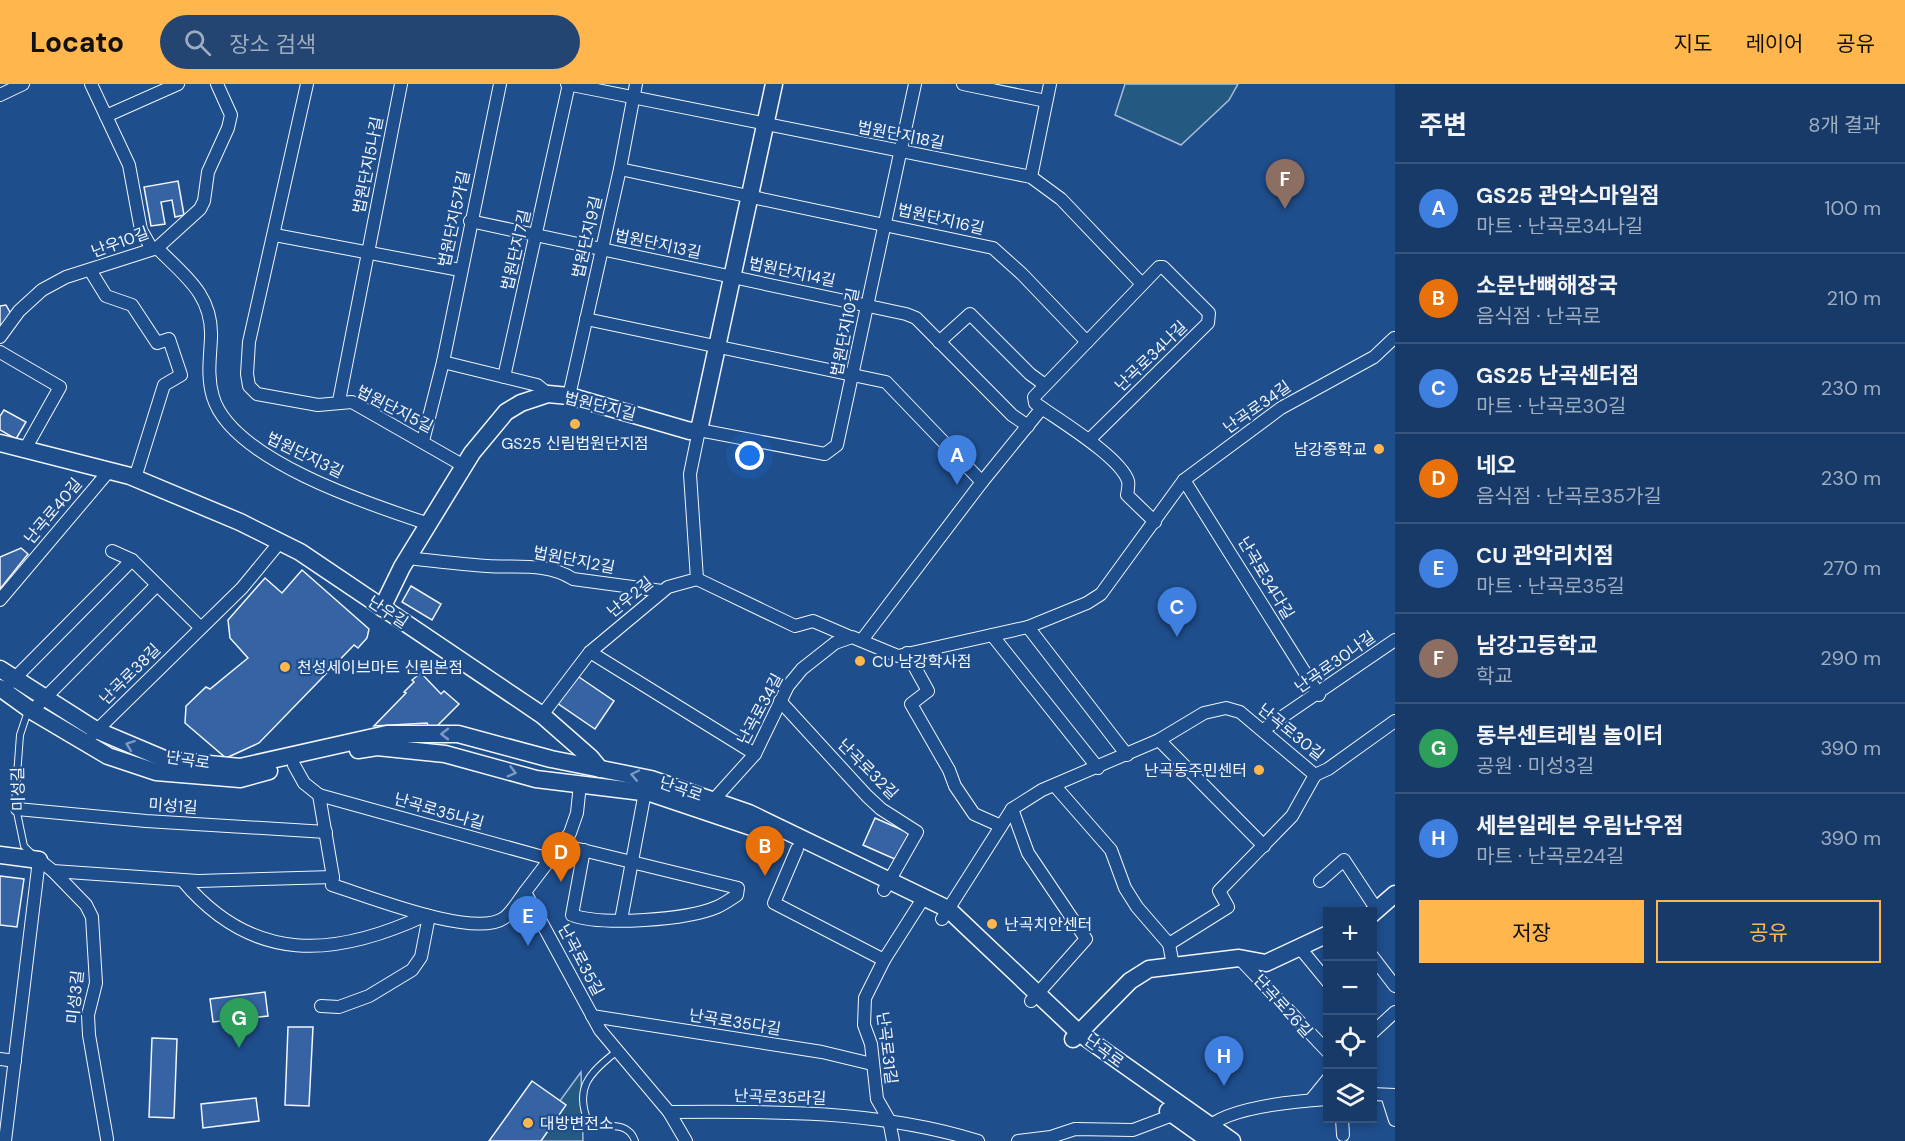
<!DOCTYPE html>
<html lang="ko">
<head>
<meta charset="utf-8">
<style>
	body { margin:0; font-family:"DM Sans","Noto Sans KR",sans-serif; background:#244571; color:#f1f3f6 }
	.controls { position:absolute; right:18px; bottom:18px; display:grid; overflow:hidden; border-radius:0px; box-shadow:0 3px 9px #0003 }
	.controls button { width:54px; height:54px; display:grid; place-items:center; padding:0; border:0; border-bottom:2px solid #36547d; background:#173a69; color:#f1f3f6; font:30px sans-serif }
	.you { position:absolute; left:750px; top:372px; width:21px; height:21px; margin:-15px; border:4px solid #fff; border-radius:50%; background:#1a73e8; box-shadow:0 0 0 9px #1a73e833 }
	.badge { display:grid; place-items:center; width:39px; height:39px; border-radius:50%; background:#ffb74d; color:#fff; font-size:20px; font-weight:700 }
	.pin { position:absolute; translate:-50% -50px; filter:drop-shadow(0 2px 3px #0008) }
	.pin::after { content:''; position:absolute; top:32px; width:21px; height:18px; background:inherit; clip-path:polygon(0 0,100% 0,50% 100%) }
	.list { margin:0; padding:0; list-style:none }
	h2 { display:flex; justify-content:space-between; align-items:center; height:78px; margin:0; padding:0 24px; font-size:26px }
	h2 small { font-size:20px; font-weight:400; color:#9eadc0 }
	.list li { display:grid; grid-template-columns:39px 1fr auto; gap:18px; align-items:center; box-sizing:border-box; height:90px; padding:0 24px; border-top:2px solid #36547d }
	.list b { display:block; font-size:22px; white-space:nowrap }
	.list p { margin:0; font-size:20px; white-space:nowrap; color:#9eadc0 }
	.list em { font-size:20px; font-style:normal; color:#9eadc0 }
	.actions { display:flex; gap:12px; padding:18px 24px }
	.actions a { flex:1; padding:14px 0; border:2px solid #ffb74d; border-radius:0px; text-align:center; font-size:21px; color:#ffb74d }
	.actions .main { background:#ffb74d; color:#111 }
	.icon { flex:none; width:33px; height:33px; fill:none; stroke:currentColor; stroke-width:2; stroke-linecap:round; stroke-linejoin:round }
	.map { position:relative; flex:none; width:1395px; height:1057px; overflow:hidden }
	header { display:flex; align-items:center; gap:36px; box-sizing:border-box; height:84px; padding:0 30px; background:#ffb74d; color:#111 }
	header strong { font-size:28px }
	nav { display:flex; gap:33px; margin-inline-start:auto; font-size:21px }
	.search { width:420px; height:54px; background:#244571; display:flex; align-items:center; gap:15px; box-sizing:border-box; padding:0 21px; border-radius:33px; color:#9eadc0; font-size:22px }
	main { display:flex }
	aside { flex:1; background:#173a69 }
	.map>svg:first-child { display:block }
</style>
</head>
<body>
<header>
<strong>Locato</strong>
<div class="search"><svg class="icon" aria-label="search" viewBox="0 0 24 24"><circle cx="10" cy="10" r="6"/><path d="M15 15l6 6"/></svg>장소 검색</div>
<nav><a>지도</a><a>레이어</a><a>공유</a></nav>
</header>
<main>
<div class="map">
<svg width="1395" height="1057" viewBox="0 0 1395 1057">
	<rect width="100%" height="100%" fill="#1f4e8c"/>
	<g fill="#245a82" stroke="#a8bbd7" stroke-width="1.5">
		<path d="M1125,0H1238L1229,16L1181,61L1115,31Z"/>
		<path d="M581,988L583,1057H537L543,1040Z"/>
	</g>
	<g fill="#3563a3" stroke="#f2f6ff" stroke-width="1.5">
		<path d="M178,97L184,131L175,133L172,116L161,118L165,140L151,142L144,103Z"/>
		<path d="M6,221L11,230L0,246V222Z"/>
		<path d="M4,326L26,338L16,355L0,346V332Z"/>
		<path d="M21,464L28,470L0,505V473Z"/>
		<path d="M302,486L369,545L367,554L358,564L354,561L259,659L226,674L185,639L186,622L206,603L210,605L248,574L230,554L228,536L265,494L282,509Z"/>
		<path d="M411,502L441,520L432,536L402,518Z"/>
		<path d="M421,589L441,610L444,607L459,620L435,644L429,643L427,639L374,642L406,609L404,608L414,598L412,596Z"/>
		<path d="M576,591L614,617L595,645L557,619Z"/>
		<path d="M875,734L909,749L897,776L863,761Z"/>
		<path d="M0,792L24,795L17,843L0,841Z"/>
		<path d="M265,908L268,932L213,938L210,915Z"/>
		<path d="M288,943H313L309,1022L285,1021Z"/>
		<path d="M152,954L177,955L174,1034L149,1033Z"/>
		<path d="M532,997L566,1021L541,1057H489Z"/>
		<path d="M256,1014L259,1037L203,1044L201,1020Z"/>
	</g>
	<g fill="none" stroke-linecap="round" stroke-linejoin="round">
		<g stroke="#f2f6ff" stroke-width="8">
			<g id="lane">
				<path d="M28,627L20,651L15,719L24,762L34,772"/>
				<path d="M616,968C588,990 574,1005 589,1040C606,1044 628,1036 635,1057"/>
			</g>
		</g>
		<g stroke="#f2f6ff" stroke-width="14">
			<g id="street">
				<path d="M91,0L129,81L141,146L152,165"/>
				<path d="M307,0L249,258L247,290L249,302L257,310L318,321L352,318L464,382"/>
				<path d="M567,0L1031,93L1061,115L1142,200"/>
				<path d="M963,0L1046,17"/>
				<path d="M0,11L23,0"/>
				<path d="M106,32L178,0"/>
				<path d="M620,85L993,164L1022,190L1087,258"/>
				<path d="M1031,93L1050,0"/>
				<path d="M470,137L906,230L916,234L1012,331L1028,342"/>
				<path d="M275,151L460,186"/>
				<path d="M157,164C185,192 213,211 211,254C210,275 207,293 213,313C232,376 371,421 429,440"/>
				<path d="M90,186L106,212L132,221L157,259L169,255L181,291L164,301L135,394"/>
				<path d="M586,235L886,298L982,398"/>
				<path d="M0,253L19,227L42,206L66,193L157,164L200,125L204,117L208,88L228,44L231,31L217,0"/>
				<path d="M939,258L970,230L1030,290L1045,301"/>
				<path d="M0,268L60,303L24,367"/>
				<path d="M443,278L537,301L548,310"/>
				<path d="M504,293L569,0"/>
				<path d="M569,312L620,85L636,0"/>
				<path d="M339,317L401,0"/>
				<path d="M1042,324C1062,338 1121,374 1128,397C1129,401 1128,406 1127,411L1155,438"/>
				<path d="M423,357L443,278L500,0"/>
				<path d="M1184,396L1319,611"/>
				<path d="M112,467L132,476L200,543"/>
				<path d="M408,474C434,477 460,480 487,482C516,484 547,478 573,495L662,507"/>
				<path d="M697,495L795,542L813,537L848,552"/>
				<path d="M0,516L109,387"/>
				<path d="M1028,543L1127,671"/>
				<path d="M992,551L1098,684"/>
				<path d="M862,556L982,398L1042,324L1035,319L1034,313L1159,183H1163L1209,229L1208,239L1090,355"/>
				<path d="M590,568L755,670"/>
				<path d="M907,569L928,607L911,620L949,686L955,702L974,730L1001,742"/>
				<path d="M10,599L132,476"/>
				<path d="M780,617L867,712L881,725L917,748L884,806"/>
				<path d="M32,627L157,501"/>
				<path d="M542,631L590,568L668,503L697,495L690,390L699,346L825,370L837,361L915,0"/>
				<path d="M1263,646L1395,556"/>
				<path d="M93,650L242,504L280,458"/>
				<path d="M1159,656L1264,762"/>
				<path d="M294,681L304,699L319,711L333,793"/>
				<path d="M580,700L577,729L570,749L525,808L600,946L669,1028L686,1057"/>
				<path d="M1055,702L1111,766L1125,804L1137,823L1169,860L1173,881"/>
				<path d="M319,711L550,775"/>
				<path d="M709,721L755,670L788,602L802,585L835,559L852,553L898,572L1028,543L1087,519L1101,510L1184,396L1281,324L1374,273L1394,254"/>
				<path d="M17,725L146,737L326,748"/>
				<path d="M1012,725L1028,769L1086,855L1031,917"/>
				<path d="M562,761L738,804L737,811C731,815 724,820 717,823C687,836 602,842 572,831L584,766"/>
				<path d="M797,765L774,819L884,876"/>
				<path d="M39,776L53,787L198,797L333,793L332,801C368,812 474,855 504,834C512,828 519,816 525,808"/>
				<path d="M53,787L86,821L92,833L96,899L88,931L89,951L107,1055"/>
				<path d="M183,797C253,880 334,874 426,831"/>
				<path d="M1320,797L1344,776L1377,826"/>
				<path d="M942,835L1012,725L1042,706L1159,656L1204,629L1226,624L1240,628L1315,691L1328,685L1395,637"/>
				<path d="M621,836L645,708"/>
				<path d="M1169,860L1228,823L1219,807L1292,732L1315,691"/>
				<path d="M1300,864L1328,898"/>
				<path d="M1372,872L1395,902"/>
				<path d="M1239,874L1328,968"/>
				<path d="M321,922L339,923L369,912L412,886L421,873L429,832"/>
				<path d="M592,932L822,968L872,980"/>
				<path d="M1372,949L1395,928"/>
				<path d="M0,975L15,977"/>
				<path d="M1372,1010L1395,1011"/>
				<path d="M1387,1011L1395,1036"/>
				<path d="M1311,1016L1328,995"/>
				<path d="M669,1028C772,1027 879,1026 978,1057"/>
				<path d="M1342,1034L1343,1051"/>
				<path d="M1205,1047C1223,1023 1298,1017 1328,1015"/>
				<path d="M5,1057L39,776"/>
				<path d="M893,1057L889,1036L877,1015L871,960L864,941L865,914L884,876L924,813"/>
				<path d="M1018,1057L1051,1053L1075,1045L1133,1046L1178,1029"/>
			</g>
		</g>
		<g stroke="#f2f6ff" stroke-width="19">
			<g id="secondary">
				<path d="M0,359L130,392L240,438L300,468L542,631L591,674L600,685"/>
				<path d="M382,524L402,483L472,369L506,328L521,319L548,310L569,312L690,347L699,346L774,0"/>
				<path d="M0,585L96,646L167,676L240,683L387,650H458L551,675L651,695L749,729L948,825L1079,949L1232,1057"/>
				<path d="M0,604L32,627L108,672L156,688L240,695L269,687"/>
				<path d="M358,666L377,663L445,670L536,695L650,709L757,745"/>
				<path d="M0,771L39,776"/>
				<path d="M1372,830L1395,810"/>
				<path d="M1073,955L1130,897L1149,885L1239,874L1266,879L1328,850"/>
				<path d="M1168,1027L1210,1057"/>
			</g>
		</g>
		<use href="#lane" stroke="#1f4e8c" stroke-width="6"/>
		<use href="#street" stroke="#1f4e8c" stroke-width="12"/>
		<use href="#secondary" stroke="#1f4e8c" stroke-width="16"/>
	</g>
	<defs><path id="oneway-chevron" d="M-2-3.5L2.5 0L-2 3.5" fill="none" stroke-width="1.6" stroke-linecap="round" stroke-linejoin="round" transform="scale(1.5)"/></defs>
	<g stroke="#7e9ac0">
		<use href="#oneway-chevron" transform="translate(445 650) rotate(-180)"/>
		<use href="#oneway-chevron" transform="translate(130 661) rotate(-159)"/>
		<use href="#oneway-chevron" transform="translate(512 688) rotate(15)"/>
		<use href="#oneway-chevron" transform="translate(635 691) rotate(-168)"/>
	</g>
	<g fill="#ffb74d" stroke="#1f4e8c" stroke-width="2">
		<circle cx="575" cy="340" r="6"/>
		<circle cx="1379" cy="365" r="6"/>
		<circle cx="860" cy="577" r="6"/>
		<circle cx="285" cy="583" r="6"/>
		<circle cx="1259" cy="686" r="6"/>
		<circle cx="992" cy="840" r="6"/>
		<circle cx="528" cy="1039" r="6"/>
	</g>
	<g text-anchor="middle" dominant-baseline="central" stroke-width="4.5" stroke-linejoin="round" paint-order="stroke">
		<g font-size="16" fill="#f2f6ff" stroke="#1f4e8c">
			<text transform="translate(901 51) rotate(11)">법원단지18길</text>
			<text transform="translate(368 81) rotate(-79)">법원단지5나길</text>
			<text transform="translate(454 135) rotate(-78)">법원단지5가길</text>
			<text transform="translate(941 135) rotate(13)">법원단지16길</text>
			<text transform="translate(587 153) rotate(-77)">법원단지9길</text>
			<text transform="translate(120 158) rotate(-20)">난우10길</text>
			<text transform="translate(658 160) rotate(12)">법원단지13길</text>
			<text transform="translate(516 166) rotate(-77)">법원단지7길</text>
			<text transform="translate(792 188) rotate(12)">법원단지14길</text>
			<text transform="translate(845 248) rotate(-79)">법원단지10길</text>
			<text transform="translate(1151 272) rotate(-44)">난곡로34나길</text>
			<text transform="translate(600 322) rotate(14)">법원단지길</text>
			<text transform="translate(1257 323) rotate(-35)">난곡로34길</text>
			<text transform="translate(395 325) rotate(27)">법원단지5길</text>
			<text transform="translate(305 371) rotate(26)">법원단지3길</text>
			<text transform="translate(53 427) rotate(-50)">난곡로40길</text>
			<text transform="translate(574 476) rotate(11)">법원단지2길</text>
			<text transform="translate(1266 494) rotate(59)">난곡로34다길</text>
			<text transform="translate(630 513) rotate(-39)">난우2길</text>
			<text transform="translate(388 528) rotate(34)">난우길</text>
			<text transform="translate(1335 578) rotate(-35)">난곡로30나길</text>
			<text transform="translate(130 590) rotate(-45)">난곡로38길</text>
			<text transform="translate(760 625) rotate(-62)">난곡로34길</text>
			<text transform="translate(1291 648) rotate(39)">난곡로30길</text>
			<text transform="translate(188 676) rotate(8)">난곡로</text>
			<text transform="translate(868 685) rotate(45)">난곡로32길</text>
			<text transform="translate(18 705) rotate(-91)">미성길</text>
			<text transform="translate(681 705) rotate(19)">난곡로</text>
			<text transform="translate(173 722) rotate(4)">미성1길</text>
			<text transform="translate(439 727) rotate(16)">난곡로35나길</text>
			<text transform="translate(581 876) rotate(62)">난곡로35길</text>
			<text transform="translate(75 913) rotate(-84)">미성3길</text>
			<text transform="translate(1283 922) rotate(48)">난곡로26길</text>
			<text transform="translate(735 938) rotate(9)">난곡로35다길</text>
			<text transform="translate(887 964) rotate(83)">난곡로31길</text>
			<text transform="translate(1104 967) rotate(36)">난곡로</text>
			<text transform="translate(780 1013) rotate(2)">난곡로35라길</text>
		</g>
		<g font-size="16" fill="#f2f6ff" stroke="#1f4e8c" text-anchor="start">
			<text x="575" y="359" text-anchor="middle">GS25 신림법원단지점</text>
			<text x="1367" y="365" text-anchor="end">남강중학교</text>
			<text x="872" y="577">CU 남강학사점</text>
			<text x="297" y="583">천성세이브마트 신림본점</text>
			<text x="1247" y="686" text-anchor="end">난곡동주민센터</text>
			<text x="1004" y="840">난곡치안센터</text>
			<text x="540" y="1039">대방변전소</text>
		</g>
	</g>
</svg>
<div class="controls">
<button>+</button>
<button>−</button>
<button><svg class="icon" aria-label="locate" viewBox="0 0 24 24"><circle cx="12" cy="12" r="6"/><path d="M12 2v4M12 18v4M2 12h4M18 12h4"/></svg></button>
<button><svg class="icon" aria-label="layers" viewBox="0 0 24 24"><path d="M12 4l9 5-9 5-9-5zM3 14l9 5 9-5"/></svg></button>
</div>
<div class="you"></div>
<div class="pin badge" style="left:957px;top:401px;background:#3f7fe0">A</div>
<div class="pin badge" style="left:765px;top:792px;background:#e8710a">B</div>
<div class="pin badge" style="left:1177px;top:553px;background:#3f7fe0">C</div>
<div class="pin badge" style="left:561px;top:798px;background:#e8710a">D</div>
<div class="pin badge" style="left:528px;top:862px;background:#3f7fe0">E</div>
<div class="pin badge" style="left:1285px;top:125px;background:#8d6e63">F</div>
<div class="pin badge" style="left:239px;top:964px;background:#2e9e5b">G</div>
<div class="pin badge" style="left:1224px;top:1002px;background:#3f7fe0">H</div>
</div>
<aside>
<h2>주변<small>8개 결과</small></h2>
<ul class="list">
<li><span class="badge" style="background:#3f7fe0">A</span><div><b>GS25 관악스마일점</b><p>마트 · 난곡로34나길</p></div><em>100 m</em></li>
<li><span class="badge" style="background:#e8710a">B</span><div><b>소문난뼈해장국</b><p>음식점 · 난곡로</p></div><em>210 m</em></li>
<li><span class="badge" style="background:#3f7fe0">C</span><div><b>GS25 난곡센터점</b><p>마트 · 난곡로30길</p></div><em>230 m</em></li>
<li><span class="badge" style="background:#e8710a">D</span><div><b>네오</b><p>음식점 · 난곡로35가길</p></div><em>230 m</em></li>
<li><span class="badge" style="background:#3f7fe0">E</span><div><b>CU 관악리치점</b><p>마트 · 난곡로35길</p></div><em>270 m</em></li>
<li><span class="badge" style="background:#8d6e63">F</span><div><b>남강고등학교</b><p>학교</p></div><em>290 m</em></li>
<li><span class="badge" style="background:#2e9e5b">G</span><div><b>동부센트레빌 놀이터</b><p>공원 · 미성3길</p></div><em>390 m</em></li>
<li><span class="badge" style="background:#3f7fe0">H</span><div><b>세븐일레븐 우림난우점</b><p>마트 · 난곡로24길</p></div><em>390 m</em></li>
</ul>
<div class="actions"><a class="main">저장</a><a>공유</a></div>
</aside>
</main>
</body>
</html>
